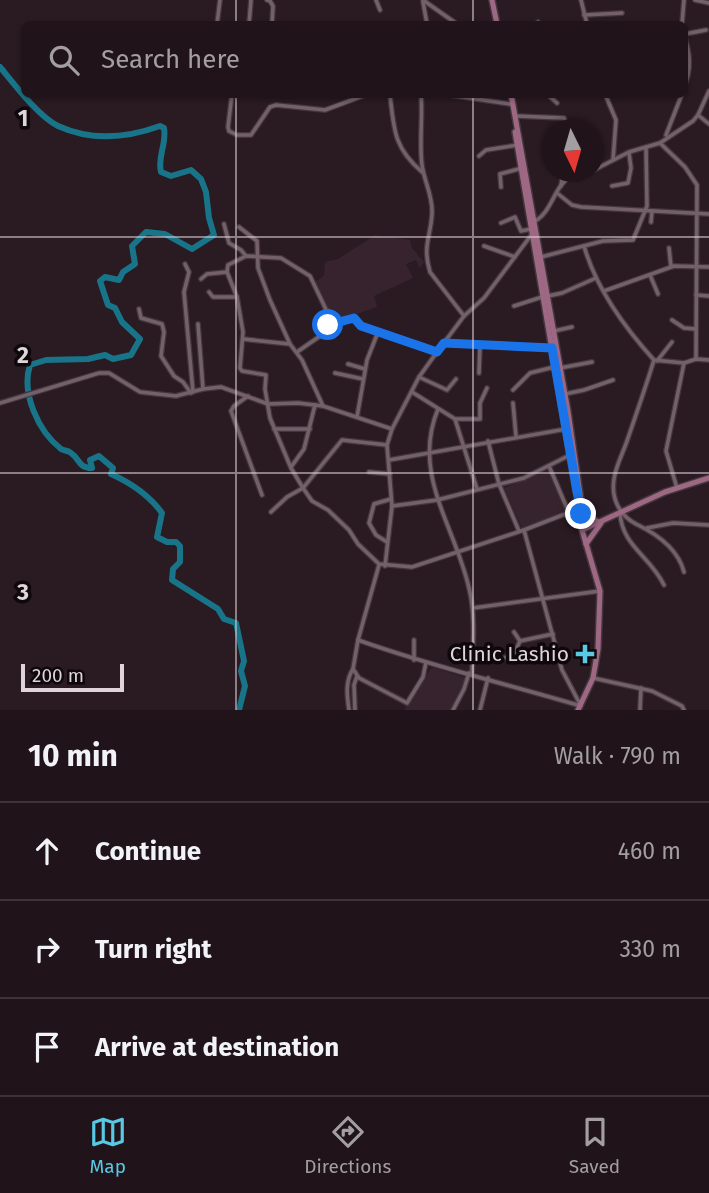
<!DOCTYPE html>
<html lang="en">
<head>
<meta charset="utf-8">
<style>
	body { margin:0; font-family:"Fira Sans",sans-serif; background:#281d23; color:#f1f3f6 }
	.compass { position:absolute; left:541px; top:119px; width:63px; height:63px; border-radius:50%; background:#20141a; box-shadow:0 2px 5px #0004; rotate:175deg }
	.scale { position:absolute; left:21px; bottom:18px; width:103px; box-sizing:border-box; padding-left:7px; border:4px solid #dfd4d9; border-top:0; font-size:19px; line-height:24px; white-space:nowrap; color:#dfd4d9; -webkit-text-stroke:5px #0e070b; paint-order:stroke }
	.stop { position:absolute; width:21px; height:21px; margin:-16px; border:5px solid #1a73e8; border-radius:50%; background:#fff }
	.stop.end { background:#1a73e8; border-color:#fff; box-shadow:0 2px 7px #0008 }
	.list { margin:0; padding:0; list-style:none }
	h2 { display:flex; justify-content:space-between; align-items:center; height:91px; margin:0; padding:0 28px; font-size:30px }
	h2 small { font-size:23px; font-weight:400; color:#a29ea2 }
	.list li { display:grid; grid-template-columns:46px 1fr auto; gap:21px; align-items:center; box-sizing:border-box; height:98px; padding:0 28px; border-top:2px solid #3d3339 }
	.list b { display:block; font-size:26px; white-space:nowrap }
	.list em { font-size:23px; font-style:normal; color:#a29ea2 }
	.icon { flex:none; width:38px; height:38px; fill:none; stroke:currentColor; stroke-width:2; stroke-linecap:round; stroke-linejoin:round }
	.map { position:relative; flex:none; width:709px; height:710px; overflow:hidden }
	.search { position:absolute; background:#20141a; box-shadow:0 2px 5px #0004; left:21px; right:21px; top:21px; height:77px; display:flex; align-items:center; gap:18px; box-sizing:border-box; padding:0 24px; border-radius:10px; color:#a29ea2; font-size:26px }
	.sheet { height:385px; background:#20141a }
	nav { display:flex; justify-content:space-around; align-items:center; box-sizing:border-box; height:98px; border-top:2px solid #3d3339; background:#20141a; font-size:19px; color:#a29ea2 }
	nav a { display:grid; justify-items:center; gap:4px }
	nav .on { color:#58c8e4 }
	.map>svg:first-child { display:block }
</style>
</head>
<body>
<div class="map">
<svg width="709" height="710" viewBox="0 0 709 710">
	<rect width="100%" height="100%" fill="#2a1a22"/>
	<g fill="#37232e">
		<path d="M375,235L410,240L412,248L424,262L420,268L416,260L406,264L413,278L374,296L377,307L337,321L332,319L313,283L324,276L325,262L338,259Z"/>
		<path d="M549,470L567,512L522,528L504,488Z"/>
		<path d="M432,667L466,678L451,710H404Z"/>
	</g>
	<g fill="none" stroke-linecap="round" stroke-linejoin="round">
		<path stroke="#187589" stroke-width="6" d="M0,67C14,84 39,117 58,126C91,141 127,138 160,126L164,128C167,144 157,157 161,172L171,176L191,170L201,179L206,192L209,218L214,235L192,249L165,234L146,232L132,246L135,264L123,272L119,280L105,277L100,281L108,305L115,308L122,322L140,339L131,355L113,359L105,355L88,359L46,360L30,365C21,393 38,431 61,449C64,451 68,450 71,453C80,459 78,468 92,468L90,460L99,456L113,468L111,474C131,483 149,495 162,513L157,537L167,542H176L180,546V562L173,569L172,580L218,609L224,619L236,623L244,661L241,671L245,686L239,710"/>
		<g stroke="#43373d" stroke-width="6">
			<g id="minor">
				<path d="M267,0L270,1L273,6L272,24"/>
				<path d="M376,0L380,10"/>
				<path d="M423,0L457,24"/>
				<path d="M581,0L587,24"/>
				<path d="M695,0L709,3"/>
				<path d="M423,2L427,24"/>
				<path d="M584,15L622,13"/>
				<path d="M538,22L539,24"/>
				<path d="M217,24L220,0"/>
				<path d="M249,24L251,0"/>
				<path d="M682,24L684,0"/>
				<path d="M684,34C690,53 692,69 684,87"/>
				<path d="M685,34L706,30"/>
				<path d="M232,94L228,127L229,131L237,135H251L270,107L276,105L325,110L368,94"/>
				<path d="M421,94C423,118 419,142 422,165C424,181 433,196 432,213C431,237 422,245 430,272L464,316"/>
				<path d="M443,94L510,104"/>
				<path d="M547,94L557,103"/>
				<path d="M605,94L616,120L613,160"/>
				<path d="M390,95C394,130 394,148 422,172"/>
				<path d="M698,115L709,124"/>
				<path d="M516,116L564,118L569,130"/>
				<path d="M666,135L682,94"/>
				<path d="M660,143L685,167L697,185L696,359"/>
				<path d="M479,156L486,150L518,145"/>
				<path d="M594,170L629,152L660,143L693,121L698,115L709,91"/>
				<path d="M561,186L563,172"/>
				<path d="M612,186L628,183L631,168L629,153"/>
				<path d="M501,187L500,174L522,168"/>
				<path d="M557,193L572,205L581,207L709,214"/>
				<path d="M535,221C552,212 554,186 571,176C576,174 583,173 588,172"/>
				<path d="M651,222L652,211"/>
				<path d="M501,223L515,217L521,231L531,229"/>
				<path d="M224,224L229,243L241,250L246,256"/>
				<path d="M239,227L257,241L258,268L270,300L290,344L302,360L323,406"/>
				<path d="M484,246L515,257"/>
				<path d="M584,246C596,288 625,328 654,360L684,363L696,359L709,360"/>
				<path d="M669,248L671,267"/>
				<path d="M541,257L603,241L633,240L647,206L646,147"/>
				<path d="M185,264L189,272L184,292L193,392"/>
				<path d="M650,275L658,294"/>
				<path d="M201,279L207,274L227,272"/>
				<path d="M604,291L674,266L709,267"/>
				<path d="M209,292L213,297H237"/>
				<path d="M696,295L709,296"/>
				<path d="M548,296L562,293L596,278"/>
				<path d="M514,306L542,297"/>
				<path d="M139,309L141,318L162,324L164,332L161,356L174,376L183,382L191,393"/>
				<path d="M672,320L684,328L696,329"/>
				<path d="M332,322L354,318L361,326L437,352"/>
				<path d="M198,324L203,389"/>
				<path d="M554,331L572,327"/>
				<path d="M243,339L290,344"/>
				<path d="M444,343L552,348"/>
				<path d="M297,352L323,334L332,322L310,276L281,258L246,256L228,265L227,272L237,297L243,332L240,368L242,371L266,375L265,389L270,418L291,468L303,488L312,501L328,510L349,530L358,544L379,564L412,567L524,530L578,509"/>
				<path d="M654,360C646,386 637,412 628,438C624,451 616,465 614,479C611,498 619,515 636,524C657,534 678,549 684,572"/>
				<path d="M657,361L672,342"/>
				<path d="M348,364L365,369"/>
				<path d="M560,368L592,362"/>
				<path d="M335,373L363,379"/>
				<path d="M479,373L480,346"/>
				<path d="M419,377L447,390L456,379"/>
				<path d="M513,390L530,373L554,367"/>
				<path d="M412,392L455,419L477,489"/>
				<path d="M565,394L584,390L613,380"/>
				<path d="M248,396L234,406L231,411L262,495"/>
				<path d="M0,403L99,373H109L140,392L176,396L203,389L221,387L268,404L298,403L323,406L392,429"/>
				<path d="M513,403L516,436"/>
				<path d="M438,409C411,474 455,526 469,588C476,616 473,646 472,674"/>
				<path d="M357,417L367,360L378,332"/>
				<path d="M455,419H480V403L487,388"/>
				<path d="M274,429H310"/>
				<path d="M488,441L499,484L519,531"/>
				<path d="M389,460L566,429"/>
				<path d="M549,466L569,513"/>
				<path d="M291,467L304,449L315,405"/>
				<path d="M369,472L390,474"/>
				<path d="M677,488L666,451L684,363"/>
				<path d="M392,506L437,500L524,478L570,455"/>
				<path d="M271,512L287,497L303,488L342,440L387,445"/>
				<path d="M620,513C622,546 650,556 664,585"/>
				<path d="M647,528L673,523L709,525"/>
				<path d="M387,542L376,535L369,523L374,504L391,499"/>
				<path d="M379,565L358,640L353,669L359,678L407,703L423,677L426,662"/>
				<path d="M385,566L392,506L387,445L392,429L419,377L437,352L464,316L484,298L532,234"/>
				<path d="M473,608L600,591"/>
				<path d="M514,632L520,641L553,634"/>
				<path d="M358,640C430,666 507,684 581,706L562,670L524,530"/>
				<path d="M414,640V660"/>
				<path d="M473,653L487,655"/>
				<path d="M503,659L515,652L520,641"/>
				<path d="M593,678L652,691L682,706L684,710"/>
				<path d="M349,710C347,696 345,681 353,669"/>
				<path d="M355,710L354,685L357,676"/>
				<path d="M453,710L464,689L469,673"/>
				<path d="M480,710L488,678"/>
				<path d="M640,710L641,688"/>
			</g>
		</g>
		<g stroke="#43373d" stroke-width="8">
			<g id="major">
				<path d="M492,0L497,24"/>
				<path d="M511,94L568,411L582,508V530L600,591L598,649L593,678L578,710"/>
				<path d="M515,132L576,491"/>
				<path d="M581,514L601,523L586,544"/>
				<path d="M582,530L665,492L709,478"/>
			</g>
		</g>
		<use href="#minor" stroke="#736069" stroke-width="3.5"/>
		<use href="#major" stroke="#9e6784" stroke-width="5"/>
	</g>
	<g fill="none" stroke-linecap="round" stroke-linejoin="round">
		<path stroke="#1a73e8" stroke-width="9" d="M328,325L354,318L361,326L437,352L444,343L552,348L581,514"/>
	</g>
	<path fill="none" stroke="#dfd4d9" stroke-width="2" stroke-opacity="0.55" d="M236,0V24M473,0V24M236,94V710M473,94V710M0,237H709M0,473H709"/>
	<path fill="#58c8e4" stroke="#0e070b" stroke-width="2.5" d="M581.5 643.5h7v7h7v7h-7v7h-7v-7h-7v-7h7z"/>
	<g text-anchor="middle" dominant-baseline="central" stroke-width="7" stroke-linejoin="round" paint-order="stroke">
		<g font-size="21" fill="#dfd4d9" stroke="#0e070b" text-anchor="end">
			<text x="569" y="654">Clinic Lashio</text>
		</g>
	</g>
	<g font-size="23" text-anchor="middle" font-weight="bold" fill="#dfd4d9" stroke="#0e070b" stroke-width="7" stroke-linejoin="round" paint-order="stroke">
		<text x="23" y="126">1</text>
		<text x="23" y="363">2</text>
		<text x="23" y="600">3</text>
	</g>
</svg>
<svg class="compass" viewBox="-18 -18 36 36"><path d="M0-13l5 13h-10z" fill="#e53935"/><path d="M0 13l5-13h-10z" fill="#a29ea2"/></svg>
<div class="scale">200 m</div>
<div class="stop" style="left:328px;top:325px"></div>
<div class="stop end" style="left:581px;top:514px"></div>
<div class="search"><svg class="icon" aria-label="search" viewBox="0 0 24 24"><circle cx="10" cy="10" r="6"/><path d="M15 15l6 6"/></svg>Search here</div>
</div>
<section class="sheet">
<h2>10 min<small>Walk · 790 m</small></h2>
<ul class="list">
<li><svg class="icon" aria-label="ahead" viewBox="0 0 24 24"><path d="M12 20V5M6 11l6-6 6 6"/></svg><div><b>Continue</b></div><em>460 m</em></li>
<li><svg class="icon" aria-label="right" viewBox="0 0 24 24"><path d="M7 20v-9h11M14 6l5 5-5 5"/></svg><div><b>Turn right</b></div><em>330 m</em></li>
<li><svg class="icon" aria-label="arrive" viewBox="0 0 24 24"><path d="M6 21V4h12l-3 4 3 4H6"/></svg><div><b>Arrive at destination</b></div></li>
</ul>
</section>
<nav>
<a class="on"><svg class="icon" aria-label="map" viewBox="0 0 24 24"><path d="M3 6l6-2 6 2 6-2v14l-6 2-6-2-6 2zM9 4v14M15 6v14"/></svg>Map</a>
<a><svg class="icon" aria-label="directions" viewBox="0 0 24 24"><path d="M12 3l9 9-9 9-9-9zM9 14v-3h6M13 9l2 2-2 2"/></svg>Directions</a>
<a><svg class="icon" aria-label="saved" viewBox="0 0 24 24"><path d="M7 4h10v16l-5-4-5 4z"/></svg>Saved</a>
</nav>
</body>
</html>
